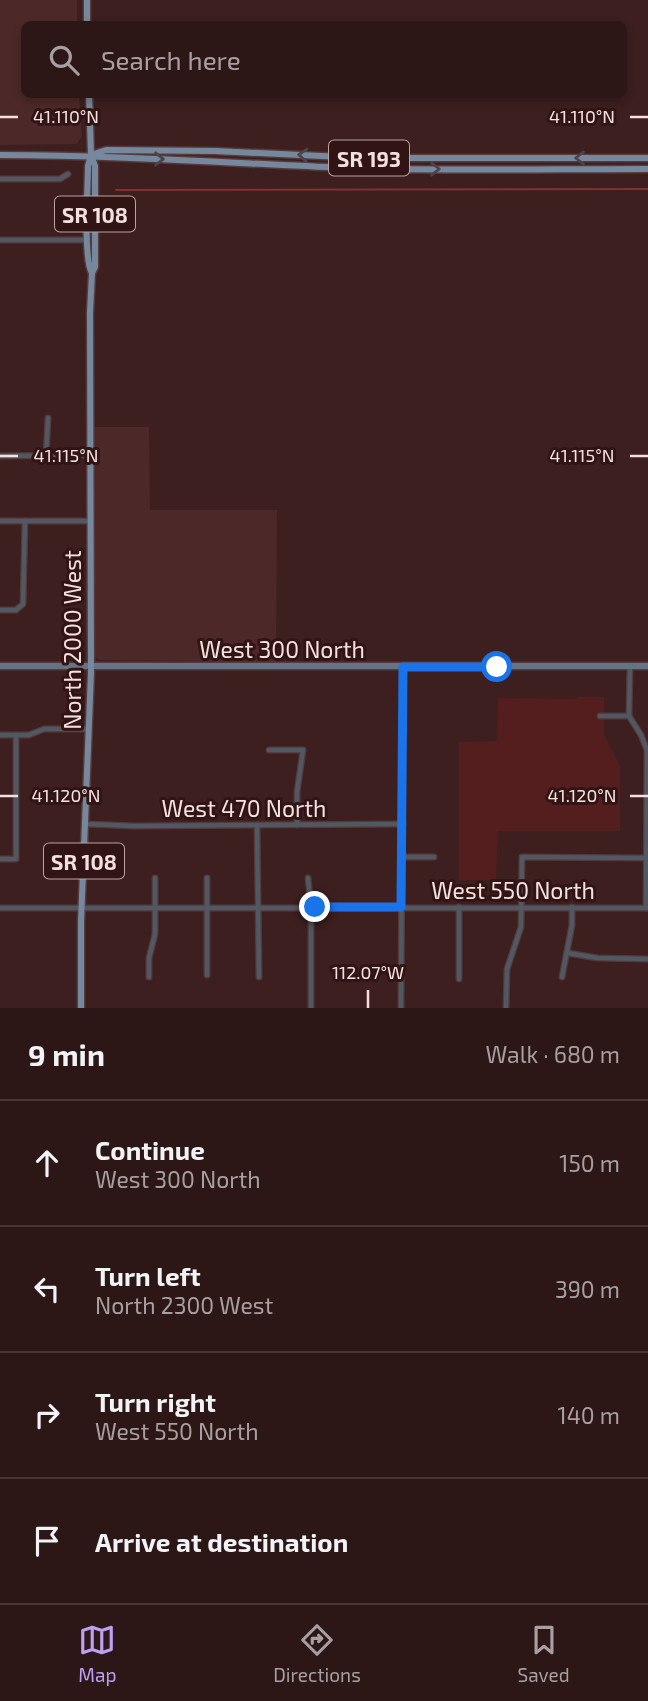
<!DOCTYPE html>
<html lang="en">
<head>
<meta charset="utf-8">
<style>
	body { margin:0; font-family:"Exo 2",sans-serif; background:#35201f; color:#f1f3f6 }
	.stop { position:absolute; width:21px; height:21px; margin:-16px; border:5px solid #1a73e8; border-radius:50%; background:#fff }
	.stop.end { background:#1a73e8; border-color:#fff; box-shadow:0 2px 7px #0008 }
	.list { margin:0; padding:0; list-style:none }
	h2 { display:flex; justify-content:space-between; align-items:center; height:91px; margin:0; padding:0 28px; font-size:30px }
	h2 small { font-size:23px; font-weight:400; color:#a79fa1 }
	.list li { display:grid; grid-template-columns:46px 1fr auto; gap:21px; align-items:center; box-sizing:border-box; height:126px; padding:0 28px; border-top:2px solid #483635 }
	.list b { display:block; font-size:26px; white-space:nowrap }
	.list p { margin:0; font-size:23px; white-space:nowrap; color:#a79fa1 }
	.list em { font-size:23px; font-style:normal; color:#a79fa1 }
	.icon { flex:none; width:38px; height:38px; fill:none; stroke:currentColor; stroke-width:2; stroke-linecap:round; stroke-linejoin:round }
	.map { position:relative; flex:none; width:648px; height:1008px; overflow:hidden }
	.search { position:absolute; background:#2d1716; box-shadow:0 4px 10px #0003; left:21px; right:21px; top:21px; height:77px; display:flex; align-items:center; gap:18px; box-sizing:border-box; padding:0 24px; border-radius:10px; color:#a79fa1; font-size:26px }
	.sheet { height:595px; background:#2d1716 }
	nav { display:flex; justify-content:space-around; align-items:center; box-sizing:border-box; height:98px; border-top:2px solid #483635; background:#2d1716; font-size:19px; color:#a79fa1 }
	nav a { display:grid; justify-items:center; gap:4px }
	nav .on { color:#bca0f2 }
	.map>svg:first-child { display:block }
</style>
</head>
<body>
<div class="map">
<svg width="648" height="1008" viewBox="0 0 648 1008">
	<rect width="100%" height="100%" fill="#3c1f1e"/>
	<g fill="#4c2928">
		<path d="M0,0H77V24H24V94L79,95L82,136L77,144L0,145Z"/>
		<path d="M94,427H149L150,510H277L276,662L101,660L94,657Z"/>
	</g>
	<path fill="#551e1e" d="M578,697H604V735L620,766V831H498L496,880H459V742L497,741L498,698L577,699Z"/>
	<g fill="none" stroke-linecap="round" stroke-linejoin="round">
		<path stroke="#823031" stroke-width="2" d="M116,190L648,189"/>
		<g stroke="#563a39" stroke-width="7">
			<g id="minor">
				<path d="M0,179H60L68,174"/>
				<path d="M0,240H87"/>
				<path d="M0,456L90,455"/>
				<path d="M46,456L48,418"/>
				<path d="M0,521H91"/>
				<path d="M0,610H16L23,604L25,521"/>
				<path d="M630,666L629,716L641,735L647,750L646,908"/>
				<path d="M600,716H629"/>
				<path d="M0,735H29L44,729H89"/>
				<path d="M269,750H303L297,792V825"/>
				<path d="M86,824L135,826L403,824"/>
				<path d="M257,825L259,977"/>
				<path d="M402,857H434"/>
				<path d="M0,859H16V735"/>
				<path d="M308,878L311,907V1008"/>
				<path d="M459,907V979"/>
				<path d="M0,908H648"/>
				<path d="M567,953L598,958L648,959"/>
				<path d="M207,975V878"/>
				<path d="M149,977V958L155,934V878"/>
				<path d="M562,977L572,925V907"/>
				<path d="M401,1008L403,667"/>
				<path d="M506,1008L507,969L521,927L522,857L646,858"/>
			</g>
		</g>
		<g stroke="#563a39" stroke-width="9">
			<path id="secondary" d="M0,666H648"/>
		</g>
		<g stroke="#563a39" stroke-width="9">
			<g id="primary">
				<path d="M87,0V24"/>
				<path d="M89,94L91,155L88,166C88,186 83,259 92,273"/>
				<path d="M0,155C115,155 230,163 345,168C446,171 547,169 648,169"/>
				<path d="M91,155L106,150L215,151L363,158H648"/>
				<path d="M81,1008V922L91,673L90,313L92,273L95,267V166L91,155"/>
			</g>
		</g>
		<use href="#minor" stroke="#505863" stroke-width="4.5"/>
		<use href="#secondary" stroke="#667384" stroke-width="6"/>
		<use href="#primary" stroke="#76889d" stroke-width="6"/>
	</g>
	<defs><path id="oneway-chevron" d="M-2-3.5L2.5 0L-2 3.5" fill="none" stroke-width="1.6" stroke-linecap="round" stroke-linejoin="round" transform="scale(1.75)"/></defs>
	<g stroke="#4d434b">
		<use href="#oneway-chevron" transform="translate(303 155) rotate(-177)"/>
		<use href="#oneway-chevron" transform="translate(580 158) rotate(-180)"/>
		<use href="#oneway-chevron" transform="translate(159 159) rotate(1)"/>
		<use href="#oneway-chevron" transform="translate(435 169)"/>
	</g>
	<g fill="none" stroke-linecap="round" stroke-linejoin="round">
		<path stroke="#1a73e8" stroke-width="9" d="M315,907H401L403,667H497"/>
	</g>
	<path fill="none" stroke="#f4e0df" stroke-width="2.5" d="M0,117H18M630,117H648M0,456H18M630,456H648M0,796H18M630,796H648M368,990V1008"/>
	<g text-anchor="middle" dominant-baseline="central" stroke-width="6" stroke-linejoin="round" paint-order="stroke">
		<g fill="#311515" stroke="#baa3a2" stroke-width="2">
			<rect x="329" y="140.5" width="80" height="35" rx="5"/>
			<rect x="55" y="196.5" width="80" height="35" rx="5"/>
			<rect x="44" y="843.5" width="80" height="35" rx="5"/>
		</g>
		<g font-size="21" font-weight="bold" fill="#f4e0df">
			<text x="369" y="158">SR 193</text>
			<text x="95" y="214">SR 108</text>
			<text x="84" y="861">SR 108</text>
		</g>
		<g font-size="23" fill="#f4e0df" stroke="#311515">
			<text transform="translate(72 640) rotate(-90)">North 2000 West</text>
			<text x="282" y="649">West 300 North</text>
			<text x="244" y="808">West 470 North</text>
			<text x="513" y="890">West 550 North</text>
		</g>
	</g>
	<g font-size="18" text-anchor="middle" fill="#f4e0df" stroke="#311515" stroke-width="6" stroke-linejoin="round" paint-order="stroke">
		<text x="582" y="123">41.110°N</text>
		<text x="66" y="123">41.110°N</text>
		<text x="582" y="462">41.115°N</text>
		<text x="66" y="462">41.115°N</text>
		<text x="582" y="802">41.120°N</text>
		<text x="66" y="802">41.120°N</text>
		<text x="368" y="979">112.07°W</text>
	</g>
</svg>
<div class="stop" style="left:497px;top:667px"></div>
<div class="stop end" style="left:315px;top:907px"></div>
<div class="search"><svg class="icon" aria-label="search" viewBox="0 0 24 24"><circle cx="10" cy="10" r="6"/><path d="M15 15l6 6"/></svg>Search here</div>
</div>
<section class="sheet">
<h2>9 min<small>Walk · 680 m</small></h2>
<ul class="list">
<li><svg class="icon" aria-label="ahead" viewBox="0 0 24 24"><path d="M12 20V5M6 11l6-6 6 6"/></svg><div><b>Continue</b><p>West 300 North</p></div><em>150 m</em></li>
<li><svg class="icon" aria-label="left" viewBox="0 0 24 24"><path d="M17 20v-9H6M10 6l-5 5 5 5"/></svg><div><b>Turn left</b><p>North 2300 West</p></div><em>390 m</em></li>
<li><svg class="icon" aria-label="right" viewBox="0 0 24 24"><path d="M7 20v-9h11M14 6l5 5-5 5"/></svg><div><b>Turn right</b><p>West 550 North</p></div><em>140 m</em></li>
<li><svg class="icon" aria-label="arrive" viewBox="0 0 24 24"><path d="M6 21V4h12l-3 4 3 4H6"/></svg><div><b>Arrive at destination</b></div></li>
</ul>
</section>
<nav>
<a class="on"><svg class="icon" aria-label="map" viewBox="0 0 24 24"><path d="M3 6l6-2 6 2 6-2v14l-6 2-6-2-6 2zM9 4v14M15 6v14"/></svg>Map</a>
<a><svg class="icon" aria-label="directions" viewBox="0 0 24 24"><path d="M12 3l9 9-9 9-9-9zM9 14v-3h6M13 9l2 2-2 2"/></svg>Directions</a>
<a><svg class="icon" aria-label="saved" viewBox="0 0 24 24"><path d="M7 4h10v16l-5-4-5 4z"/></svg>Saved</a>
</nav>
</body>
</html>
